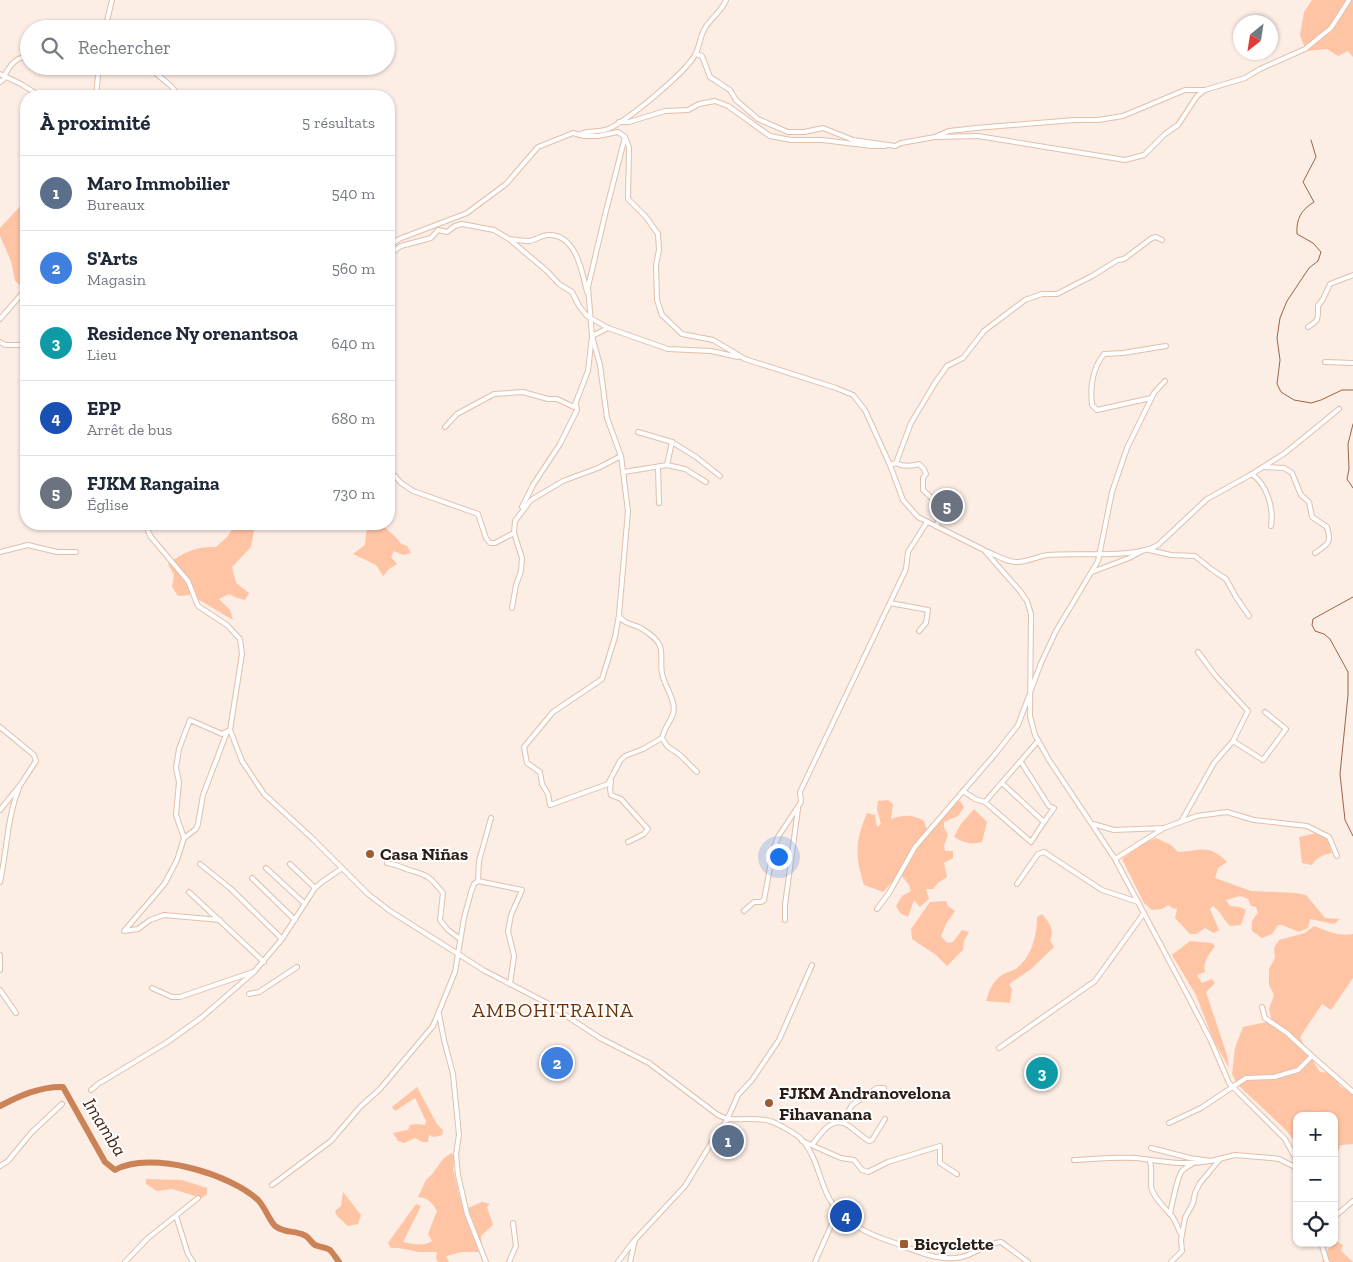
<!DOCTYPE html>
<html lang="fr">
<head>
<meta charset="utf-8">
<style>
	body { margin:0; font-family:"Zilla Slab",serif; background:#f6f6f7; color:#1f2937 }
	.controls { position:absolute; right:15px; bottom:15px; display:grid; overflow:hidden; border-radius:10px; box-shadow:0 1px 4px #0004 }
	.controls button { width:45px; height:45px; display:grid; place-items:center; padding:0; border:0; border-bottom:1px solid #e0e1e3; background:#fff; color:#1f2937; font:25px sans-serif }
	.compass { position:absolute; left:1233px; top:15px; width:45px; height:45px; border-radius:50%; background:#fff; box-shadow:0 1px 4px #0004; rotate:210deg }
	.you { position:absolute; left:778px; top:856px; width:18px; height:18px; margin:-12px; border:4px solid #fff; border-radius:50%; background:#1a73e8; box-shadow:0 0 0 8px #1a73e833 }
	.badge { display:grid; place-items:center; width:32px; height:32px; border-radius:50%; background:#a05a2f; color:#fff; font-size:16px; font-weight:700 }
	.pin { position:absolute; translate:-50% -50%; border:2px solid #fff; box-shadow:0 1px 5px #0006 }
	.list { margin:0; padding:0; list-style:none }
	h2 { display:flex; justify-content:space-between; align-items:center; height:65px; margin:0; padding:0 20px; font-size:21px }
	h2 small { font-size:16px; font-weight:400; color:#747a83 }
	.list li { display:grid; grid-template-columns:32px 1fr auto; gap:15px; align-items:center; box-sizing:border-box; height:75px; padding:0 20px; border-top:1px solid #e0e1e3 }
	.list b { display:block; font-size:19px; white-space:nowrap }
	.list p { margin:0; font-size:16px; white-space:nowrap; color:#747a83 }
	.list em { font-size:16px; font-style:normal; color:#747a83 }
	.icon { flex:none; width:28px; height:28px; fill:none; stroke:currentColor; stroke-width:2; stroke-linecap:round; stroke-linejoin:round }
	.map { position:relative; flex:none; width:1353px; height:1262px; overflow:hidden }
	.search { position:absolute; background:#fff; box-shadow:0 1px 4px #0004; left:20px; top:20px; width:375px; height:55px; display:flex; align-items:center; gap:12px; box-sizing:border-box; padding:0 18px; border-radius:28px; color:#747a83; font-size:19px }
	.panel { position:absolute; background:#fff; box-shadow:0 1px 4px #0004; left:20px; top:90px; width:375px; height:440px; border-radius:20px }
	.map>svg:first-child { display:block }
</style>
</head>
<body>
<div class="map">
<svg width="1353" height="1262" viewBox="0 0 1353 1262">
	<rect width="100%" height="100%" fill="#fcede5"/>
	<g fill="#ffc4a4">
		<path d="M1312,0H1353V57L1348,51L1338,56L1327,49L1306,51L1300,35L1304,12Z"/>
		<path d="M26,200V281L22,287L15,281L11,261L0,236V228Z"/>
		<path d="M235,524H247L254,530L251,547L232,567L236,583L249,593L245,600L237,598L229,594L219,599L230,610L233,620L191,595L178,596L172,587L174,575L168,564C183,552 197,546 216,547L228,536Z"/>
		<path d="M371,524H382C387,531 396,535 400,543L407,546L411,553L403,555L394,551L391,557L397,564L389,569L383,576L376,565L353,554L365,545L366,533Z"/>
		<path d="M888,800L893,804L891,819C904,815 912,814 924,821L927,830L952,800L960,801L964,807L958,816L944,822V827L948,835L944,846L945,851H953V858L944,863L947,877L938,883L933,889H926L929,899L920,907L914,900L908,917L900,913L896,906L902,896L911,891L909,885L902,876L894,880L883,892L864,885C855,856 855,841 867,813L875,815L877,827L881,824L877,809L878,801Z"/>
		<path d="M974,809L987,822L982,842C971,845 964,843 954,837L961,824Z"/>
		<path d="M1317,833L1327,838L1332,853C1324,854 1316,858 1312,865L1302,863L1299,837Z"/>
		<path d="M1156,838L1171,845L1178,852C1201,851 1208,843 1227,862L1218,868L1215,878L1251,891L1296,893L1306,895L1325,918L1340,919L1334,924L1310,919L1308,928L1299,932L1282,925H1278L1272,934L1262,938L1252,931C1251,922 1252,919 1258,913L1256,907L1251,906L1248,899L1240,896L1226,900L1230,906L1240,907L1246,910L1241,925L1230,926C1223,919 1221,912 1213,906L1210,909L1219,930L1214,933L1205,928L1196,934H1190L1175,918L1177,909L1172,908L1168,905L1162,909L1152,910L1144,903L1122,859L1142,844Z"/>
		<path d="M946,901L948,906L955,911L946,924L941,936L947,943L953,942L962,930L969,932L964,941L963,950L947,966L936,955L912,939L911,929L930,902Z"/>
		<path d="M1042,914C1049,922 1055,930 1050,940L1054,947L1031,969L1009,984L1012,989L1010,1003L986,1001C989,990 993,981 1003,974C1007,972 1013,971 1017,968C1032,956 1037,935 1037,917Z"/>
		<path d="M1314,926C1327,931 1339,937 1353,934V978L1331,1010L1322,1004L1300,1037L1308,1053L1320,1072L1333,1073L1340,1086L1353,1094V1144L1341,1145L1338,1151L1334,1166V1116H1297V1145L1286,1130L1237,1084L1232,1074L1235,1048L1243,1027L1272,1021L1269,1009L1274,995L1269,985V969L1275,958L1274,948L1279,940L1305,933Z"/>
		<path d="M1190,941L1212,943L1215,946C1210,954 1202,962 1205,972L1197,975L1202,983L1212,979L1215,983L1206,992L1227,1055L1229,1068L1213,1039L1196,995L1172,955Z"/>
		<path d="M417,1087L437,1124L443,1130L442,1135L434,1137L429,1135L428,1142H422L415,1138L404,1143L398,1141L393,1133L408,1130L410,1125L416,1124L425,1125L426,1121L415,1098L395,1111L392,1107Z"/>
		<path d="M451,1153L455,1157L453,1169L463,1210L482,1202L490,1204L487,1207L493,1225L481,1236L482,1246L478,1252H462L446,1256L449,1262H438L436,1258L437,1252H419L398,1248H391L388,1243L416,1204L421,1206L403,1242C413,1244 423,1247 432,1241L428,1234L437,1211C432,1202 428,1198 418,1197L426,1180L433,1173L443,1159Z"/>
		<path d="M146,1179L182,1180L207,1188V1194L202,1198L172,1189L157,1191L146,1184Z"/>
		<path d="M343,1192L361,1215L358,1224L348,1226L337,1216L335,1211L341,1206Z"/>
		<path d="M1338,1242L1343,1245L1341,1251L1353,1262H1322L1328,1249Z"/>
	</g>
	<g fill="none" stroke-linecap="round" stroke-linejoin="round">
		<g stroke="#9c6444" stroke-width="1">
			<path d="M1311,140L1316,157L1303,182L1314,202C1301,210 1296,219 1297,234L1313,243L1321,252L1318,261L1309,268L1287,301L1280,318L1277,338L1280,360L1277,384L1281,392L1294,400L1311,403L1321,400L1342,390H1353"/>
			<path d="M1353,424L1348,444L1349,469L1347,479L1353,488"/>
			<path d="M1353,597L1313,619L1312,625L1315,631L1324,634L1330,639L1348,672V695L1340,774L1345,820L1353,836"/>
		</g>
		<path stroke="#cc8257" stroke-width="6" d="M0,1106C19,1096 41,1086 63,1087L105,1162L115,1170C151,1150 230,1174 258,1200C265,1207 269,1220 275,1226C286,1234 294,1230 304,1235C308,1236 311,1242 315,1245C319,1247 326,1247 330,1250C333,1253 336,1258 339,1262"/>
		<g stroke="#e2bfab" stroke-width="6">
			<g id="minor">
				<path d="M105,29L112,0"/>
				<path d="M696,54L702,56L710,77L730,90L736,100L758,119L788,132H804L823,128L853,140L895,146L901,143L935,137L978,136L1125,160L1144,155L1165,134L1178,125L1197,96L1205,90L1245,78L1260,69L1305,49L1331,28L1349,0"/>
				<path d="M53,66L62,71L84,66"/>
				<path d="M147,66L171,86L179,96"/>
				<path d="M0,74L21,84L40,96"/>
				<path d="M4,76C10,66 16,55 29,58"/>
				<path d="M0,82L6,77"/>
				<path d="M96,96L99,66"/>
				<path d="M619,122H629L665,111L688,110L699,104L715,101L728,106L770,136L791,140H822L872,146H885"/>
				<path d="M579,135C588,129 599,133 608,129C627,121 688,71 696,53C700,45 700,36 705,28C711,18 722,11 726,0"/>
				<path d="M937,136L949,131L976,128L1074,120H1098L1123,116L1185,90H1205"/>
				<path d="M509,239C516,240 523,241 529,241C536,240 542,235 548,235C576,234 582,271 587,292"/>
				<path d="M389,246L399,239L467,213L506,184L538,147L573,133L584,136H598L618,132L625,137L629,147L628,199L646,217L658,234L659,250L656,265L657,300L662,315L682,334L713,340L745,359L836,388L853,395L865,410L890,465L903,500L918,517L984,550L1020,591L1027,601L1031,614L1030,716L1035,735L1049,760L1115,859L1189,998L1211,1041L1229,1083L1285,1139L1297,1161"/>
				<path d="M389,254L401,246L431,238L438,230L447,232L455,226L462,224L494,230L509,239L547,271L559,284L572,292L579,306L587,316L608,328L668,349L711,351L738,357"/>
				<path d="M0,319L26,289"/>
				<path d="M1308,327C1319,320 1318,320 1318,306L1323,299L1330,284L1353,275"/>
				<path d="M0,342L5,345H26"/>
				<path d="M1325,362L1353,363"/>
				<path d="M1151,398L1097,410L1092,405C1090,387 1092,369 1104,354L1123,353L1166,346"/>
				<path d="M445,427L457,414L494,394L523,392L548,399H557L574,407L588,371L592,336L608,328"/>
				<path d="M638,432L672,442"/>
				<path d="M896,463C903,467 912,466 919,464L924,469L926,474L923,478V490L938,504L943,513L936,526"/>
				<path d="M667,465L672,442L696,457L720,476"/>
				<path d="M890,465L896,463L911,423L935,383L947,366L963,358L984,331L1025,300L1042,294H1057L1092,276L1118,260L1124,259L1152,238L1156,237L1162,240"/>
				<path d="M658,467L659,503"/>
				<path d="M1263,467L1284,468L1292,473L1301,495L1309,502L1312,517L1327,527C1332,543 1328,544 1315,553"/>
				<path d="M624,472L667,465L685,469L706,482"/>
				<path d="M1252,474C1267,485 1274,508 1271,526"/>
				<path d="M395,476L401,483L413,491L478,514L486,538L490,543H495L514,533"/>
				<path d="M522,507L533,485L560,444L577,410L576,404"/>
				<path d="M151,524L148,531L151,537L188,581L198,606L227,625L240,639L242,654L230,730L242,761L264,794L312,838L368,894L390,911L485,971L547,1003L600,1038L649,1063L718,1115C729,1121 736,1119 748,1119C754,1119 764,1119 770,1121C777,1123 796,1134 800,1138C817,1154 819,1181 830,1200C845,1224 870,1235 895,1243C917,1251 938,1262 962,1257C975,1254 987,1243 1001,1242L1028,1262"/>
				<path d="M1149,550L1171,555L1195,556L1211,569L1226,579L1236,597L1249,616"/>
				<path d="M986,551C996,555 1008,563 1018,562C1028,562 1038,556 1048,555C1076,552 1136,559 1158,545L1207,499L1252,474L1285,453L1339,409"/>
				<path d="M0,552L28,545L57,552H76"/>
				<path d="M1092,572L1129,558L1142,551"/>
				<path d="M890,603L928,610L926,623L919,631"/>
				<path d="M512,608L516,585L521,571L522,558L514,533L515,521L531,500L563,481L598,468L621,456"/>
				<path d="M619,615L615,637L602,679L553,712L524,747L527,763L540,772L542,784L548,794L550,805L608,784L620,761L625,756L643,749L662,738C664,729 670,722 673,714C677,701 664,686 662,673C660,664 663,655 660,646C657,639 651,635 644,630C636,624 623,625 619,615L628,511L621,456L607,418L600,365L592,336L588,287L606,211L625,137"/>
				<path d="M1031,690L1041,663L1056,631L1098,561L1112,492L1127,448L1154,393L1165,381"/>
				<path d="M0,727L34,755L36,761L21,784L0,810"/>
				<path d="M662,738L667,746L680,755L697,772"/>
				<path d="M1233,741L1263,760L1286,729L1265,712"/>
				<path d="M1021,762L1049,806L1054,808L1044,822"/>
				<path d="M611,781L610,789L611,795L621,799L648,829L644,834L628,842"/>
				<path d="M1002,783L1044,822L1031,842L985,802L1038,741"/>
				<path d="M963,791L975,799L985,802"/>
				<path d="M1182,820L1214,763L1233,741L1248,711L1215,675L1198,652"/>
				<path d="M1093,824L1114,830L1164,828L1197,816L1227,812L1254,820L1307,826L1329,837L1337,856"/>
				<path d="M184,838L196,829L198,824L203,795L227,732"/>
				<path d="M1115,859L1164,828"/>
				<path d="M387,863C395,864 399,866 406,869C428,876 428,874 443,893L440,920L448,930L460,939"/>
				<path d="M200,864L231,889L282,939"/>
				<path d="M290,864L315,888"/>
				<path d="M266,868L305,904"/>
				<path d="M252,878L295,920"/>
				<path d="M478,881L522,890L511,915L508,931L514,956L510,984"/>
				<path d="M0,882C7,850 7,818 19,788"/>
				<path d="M1017,884L1038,854L1044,852L1102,890L1138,902"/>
				<path d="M189,892L264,962"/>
				<path d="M877,909L889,893L915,847L996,753L1018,725L1029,696"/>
				<path d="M744,911L754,902H761L764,900L773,851L778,837L801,802L800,792L906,569L908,552L927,522"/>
				<path d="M220,920L164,915L150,920L138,929L124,931L156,894L165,883L177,860L184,838L176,815L179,782L176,768L179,749L190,720L222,734L230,730"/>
				<path d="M785,920V905L798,809"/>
				<path d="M0,955V970"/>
				<path d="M152,988L172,997H180L253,972"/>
				<path d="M0,990L16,1013"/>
				<path d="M249,994L259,992L297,967"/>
				<path d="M1262,1007L1265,1018L1287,1033L1312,1056"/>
				<path d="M439,1014L444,1040L453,1074L459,1135L456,1154L458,1175L467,1214L486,1262"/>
				<path d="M999,1048L1095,981L1144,913"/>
				<path d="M91,1090L98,1084L166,1043L201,1018L254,972L282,939L315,888L322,882L342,868"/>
				<path d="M842,1122L852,1105L877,1088H884"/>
				<path d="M1169,1123L1201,1108L1246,1078L1274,1077L1298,1070L1312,1056L1353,1092"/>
				<path d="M802,1141L841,1158L854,1160L862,1170L868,1172L888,1162L940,1146V1163L957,1174"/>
				<path d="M812,1145C821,1133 833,1114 849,1126C856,1131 862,1137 869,1141L872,1140L885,1119"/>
				<path d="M1151,1148L1190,1158L1211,1161L1235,1155L1271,1158L1279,1159L1297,1168"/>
				<path d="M1074,1160C1094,1159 1116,1157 1136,1158C1160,1161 1185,1166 1209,1161"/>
				<path d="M1150,1161C1152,1169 1151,1178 1151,1186C1152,1196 1164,1207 1170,1214"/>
				<path d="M0,1166L8,1161L31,1133L62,1104"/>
				<path d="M272,1185L331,1141L360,1107L380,1089L433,1026L455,972L464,918L471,892L474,884L478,881L479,861L491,818"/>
				<path d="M176,1216L188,1254L193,1262"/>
				<path d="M1334,1217L1353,1201"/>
				<path d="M1181,1234C1177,1227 1175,1218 1170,1214C1172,1205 1177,1177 1182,1171C1185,1168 1188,1166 1192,1164"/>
				<path d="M1321,1243L1327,1262"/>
				<path d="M125,1262L148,1238L198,1198"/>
				<path d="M509,1262L516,1246L513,1223"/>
				<path d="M618,1262L633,1242L685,1186L718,1132L727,1120L738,1095L752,1080L779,1040L812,965"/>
				<path d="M630,1262L635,1240"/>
				<path d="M815,1262L838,1210"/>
				<path d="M1171,1262L1182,1251L1181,1240L1185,1218L1193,1203L1195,1193L1200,1183L1220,1159"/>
			</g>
		</g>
		<use href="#minor" stroke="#fff" stroke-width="4"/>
	</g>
	<g fill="#a05a2f" stroke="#fff" stroke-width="2">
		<circle cx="370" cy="854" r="5"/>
		<circle cx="769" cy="1103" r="5"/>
		<rect x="899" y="1239" width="10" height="10" rx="2.5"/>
	</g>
	<g text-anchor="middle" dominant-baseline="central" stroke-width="4" stroke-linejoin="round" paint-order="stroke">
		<g font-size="18" font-weight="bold" fill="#2c1e17" stroke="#fff" text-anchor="start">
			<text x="380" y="854">Casa Niñas</text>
			<text x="779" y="1093">FJKM Andranovelona<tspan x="779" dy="21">Fihavanana</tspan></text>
			<text x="914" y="1244">Bicyclette</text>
		</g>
		<g font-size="19" font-style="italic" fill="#422411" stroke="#fff">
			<text transform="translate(105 1127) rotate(58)">Imamba</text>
		</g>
		<g font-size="20" letter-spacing="1" fill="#703306" stroke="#fff">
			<text x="553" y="1010">AMBOHITRAINA</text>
		</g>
	</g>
</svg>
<div class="controls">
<button>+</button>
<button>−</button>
<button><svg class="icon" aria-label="locate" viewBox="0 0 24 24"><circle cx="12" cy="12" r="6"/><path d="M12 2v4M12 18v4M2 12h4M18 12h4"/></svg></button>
</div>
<svg class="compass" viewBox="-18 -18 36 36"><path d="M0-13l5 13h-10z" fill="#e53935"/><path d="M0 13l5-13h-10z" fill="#747a83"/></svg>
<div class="you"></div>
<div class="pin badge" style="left:728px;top:1141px;background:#5c6f8a">1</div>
<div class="pin badge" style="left:557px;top:1063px;background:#3f7fe0">2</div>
<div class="pin badge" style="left:1042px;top:1073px;background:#0f9aa8">3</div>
<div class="pin badge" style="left:846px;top:1216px;background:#1a4fb4">4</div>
<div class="pin badge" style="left:947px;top:506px;background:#6b7280">5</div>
<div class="search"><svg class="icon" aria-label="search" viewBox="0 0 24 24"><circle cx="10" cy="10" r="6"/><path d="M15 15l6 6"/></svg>Rechercher</div>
<section class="panel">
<h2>À proximité<small>5 résultats</small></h2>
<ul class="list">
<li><span class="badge" style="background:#5c6f8a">1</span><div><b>Maro Immobilier</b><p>Bureaux</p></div><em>540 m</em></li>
<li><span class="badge" style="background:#3f7fe0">2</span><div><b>S'Arts</b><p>Magasin</p></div><em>560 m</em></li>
<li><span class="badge" style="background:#0f9aa8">3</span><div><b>Residence Ny orenantsoa</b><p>Lieu</p></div><em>640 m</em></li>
<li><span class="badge" style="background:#1a4fb4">4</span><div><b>EPP</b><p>Arrêt de bus</p></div><em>680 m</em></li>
<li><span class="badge" style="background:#6b7280">5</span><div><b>FJKM Rangaina</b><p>Église</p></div><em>730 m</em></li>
</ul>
</section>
</div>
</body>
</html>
